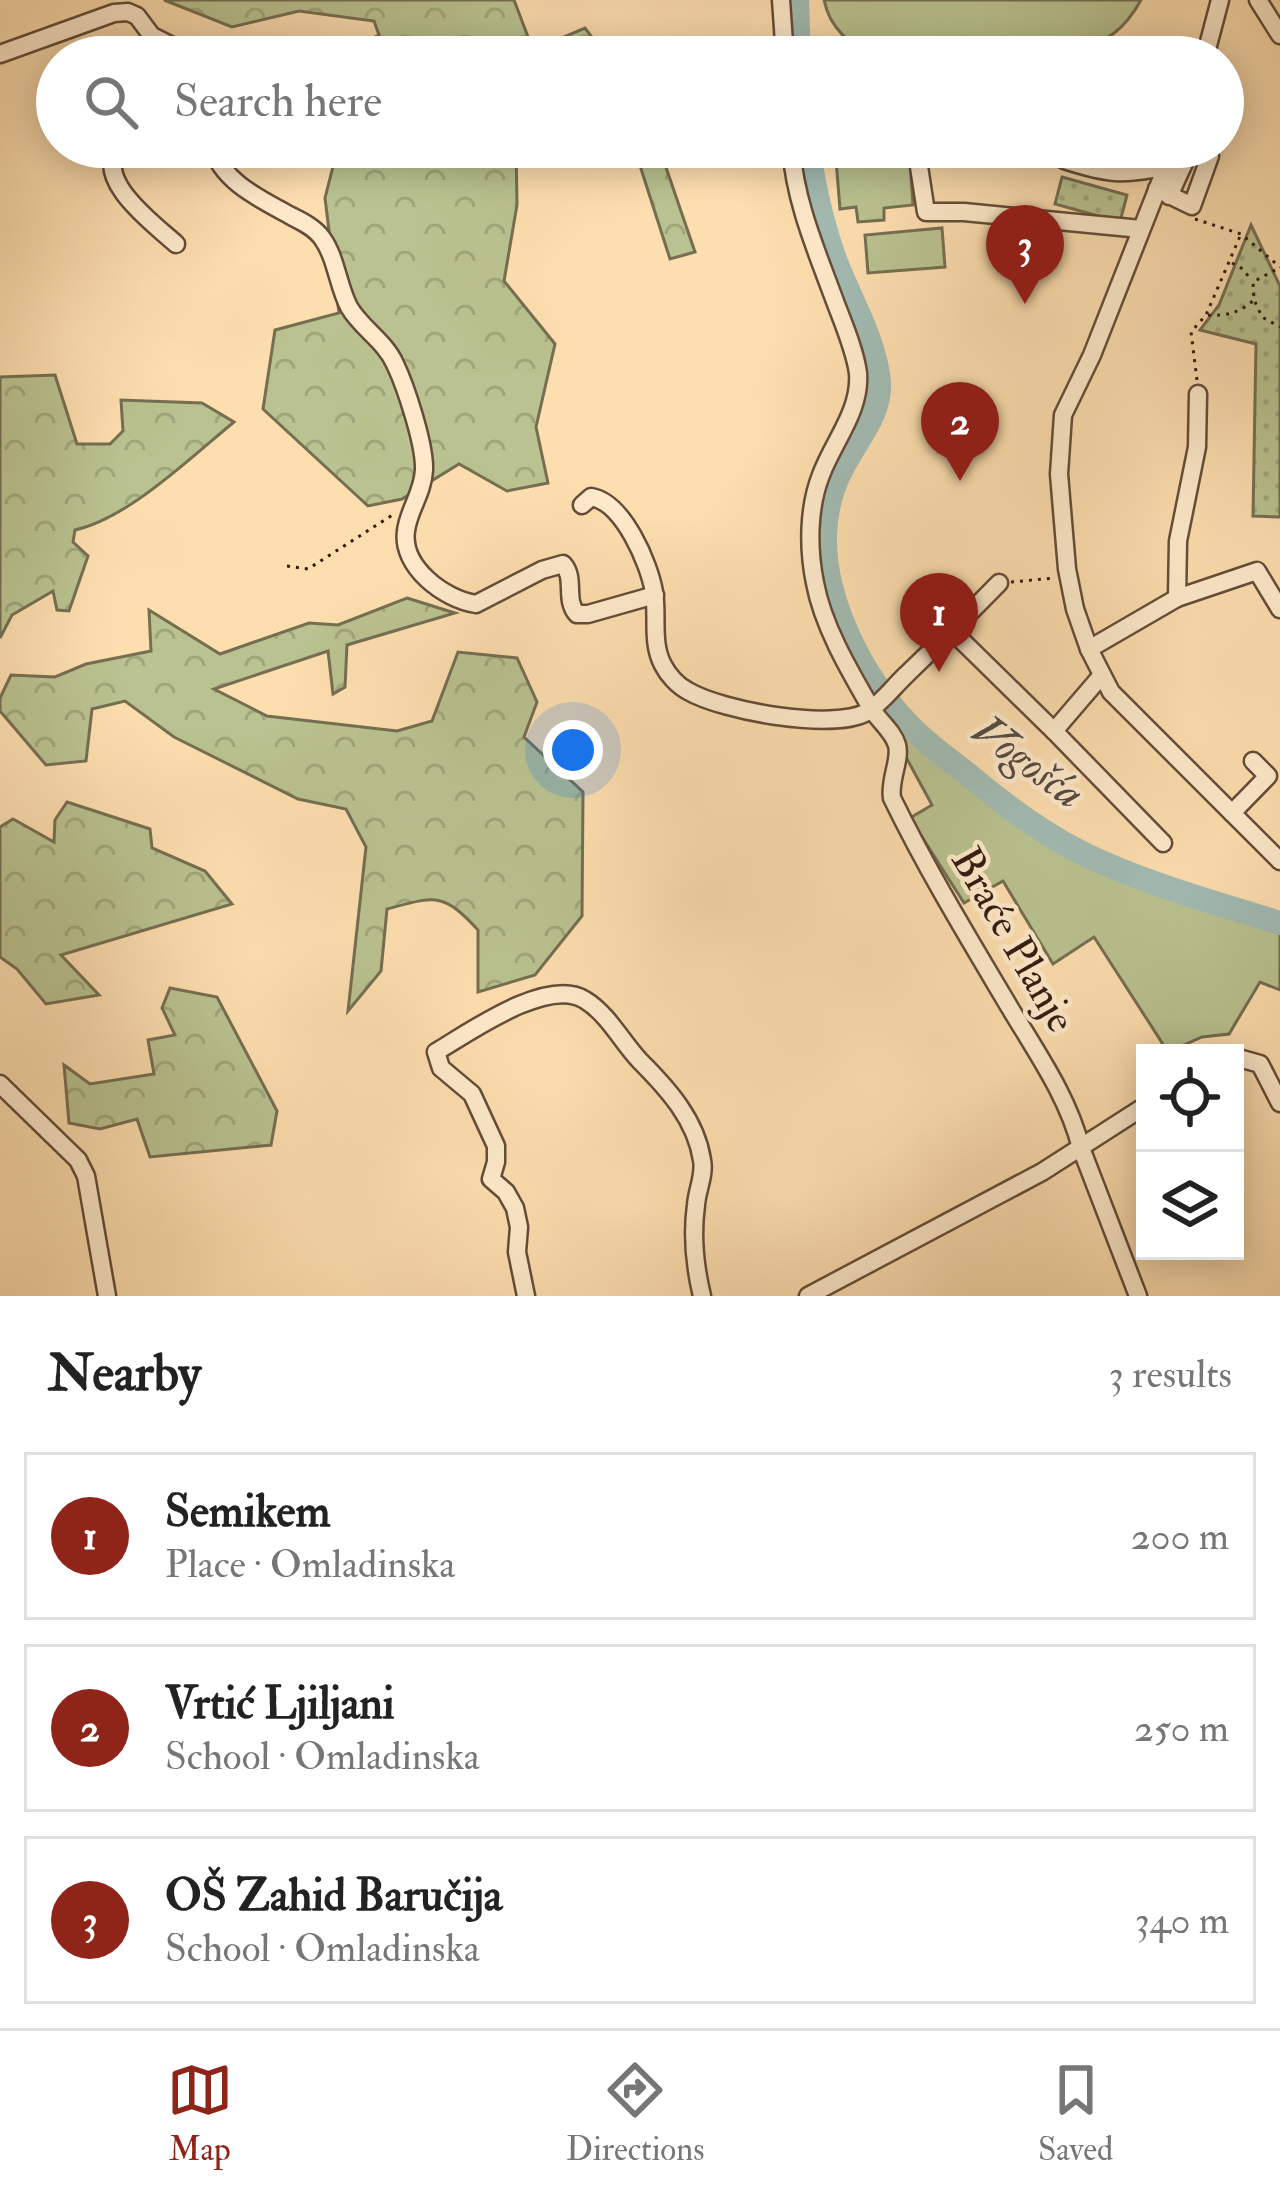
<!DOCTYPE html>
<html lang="en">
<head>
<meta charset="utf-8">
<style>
	body { margin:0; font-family:"IM FELL Double Pica",serif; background:#f6f6f6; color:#222 }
	.controls { position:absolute; right:36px; bottom:36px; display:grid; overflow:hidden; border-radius:0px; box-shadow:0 6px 30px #0003 }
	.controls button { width:108px; height:108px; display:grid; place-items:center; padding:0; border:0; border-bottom:3px solid #e0e0e0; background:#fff; color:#222; font:60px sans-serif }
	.you { position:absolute; left:573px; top:750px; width:42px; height:42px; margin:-30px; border:9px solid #fff; border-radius:50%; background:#1a73e8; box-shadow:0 0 0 18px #1a73e833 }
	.badge { display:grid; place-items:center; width:78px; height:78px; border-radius:50%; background:#8f2418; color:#fff; font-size:39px; font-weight:700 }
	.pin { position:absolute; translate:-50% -99px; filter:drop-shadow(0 3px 6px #0008) }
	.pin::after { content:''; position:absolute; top:63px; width:42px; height:36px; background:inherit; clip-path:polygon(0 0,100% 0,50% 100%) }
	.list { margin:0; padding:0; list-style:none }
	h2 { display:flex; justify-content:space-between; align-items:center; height:156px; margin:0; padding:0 48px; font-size:51px }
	h2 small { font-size:39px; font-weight:400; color:#767676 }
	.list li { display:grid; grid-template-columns:78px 1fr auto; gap:36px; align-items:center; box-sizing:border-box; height:168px; margin:0 24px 24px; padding:0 24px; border:3px solid #e0e0e0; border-radius:0px }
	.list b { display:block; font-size:45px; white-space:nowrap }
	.list p { margin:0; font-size:39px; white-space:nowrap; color:#767676 }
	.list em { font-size:39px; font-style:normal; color:#767676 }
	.icon { flex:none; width:66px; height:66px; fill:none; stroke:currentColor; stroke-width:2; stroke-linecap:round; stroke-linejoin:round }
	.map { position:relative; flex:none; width:1280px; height:1296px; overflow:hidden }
	.search { position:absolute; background:#fff; box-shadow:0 6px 30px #0003; left:36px; right:36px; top:36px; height:132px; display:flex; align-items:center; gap:30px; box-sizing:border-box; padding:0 42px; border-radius:66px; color:#767676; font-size:45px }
	.sheet { height:732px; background:#fff }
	nav { display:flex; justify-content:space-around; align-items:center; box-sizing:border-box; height:168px; border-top:3px solid #e0e0e0; background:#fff; font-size:33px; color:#767676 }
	nav a { display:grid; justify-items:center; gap:6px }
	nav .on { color:#8f2418 }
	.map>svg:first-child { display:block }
</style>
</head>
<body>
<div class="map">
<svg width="1280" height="1296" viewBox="0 0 1280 1296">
	<defs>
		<pattern id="forest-crowns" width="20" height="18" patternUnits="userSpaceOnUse" patternTransform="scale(3)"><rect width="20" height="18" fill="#b9c290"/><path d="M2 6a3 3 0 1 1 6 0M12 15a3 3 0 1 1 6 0" fill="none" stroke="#a0a67b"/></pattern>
		<pattern id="park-dots" width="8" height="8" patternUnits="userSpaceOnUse" patternTransform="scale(3)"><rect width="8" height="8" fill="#b9c290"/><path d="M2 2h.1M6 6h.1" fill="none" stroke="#a0a67b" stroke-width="1.8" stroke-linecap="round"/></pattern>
	</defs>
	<rect width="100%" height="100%" fill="#fddeaf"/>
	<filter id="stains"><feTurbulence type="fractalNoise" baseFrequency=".00167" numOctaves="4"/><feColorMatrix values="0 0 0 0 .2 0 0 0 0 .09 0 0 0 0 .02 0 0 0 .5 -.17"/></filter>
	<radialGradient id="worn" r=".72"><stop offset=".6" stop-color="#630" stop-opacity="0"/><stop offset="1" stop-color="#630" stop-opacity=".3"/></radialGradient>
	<g fill="#b9c290" stroke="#756e51" stroke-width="3">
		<path d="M824,0H1141C1125,29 1107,43 1074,50V57H876C850,45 830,29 824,0Z"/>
		<path d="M835,147H909L913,205L884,208V220L858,222L856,207L840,209Z"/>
		<path d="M942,228L945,267L868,273L865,235Z"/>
		<path d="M827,563C836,620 868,685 909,726C929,745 952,761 973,779C1011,811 1051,839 1096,860C1155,887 1219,904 1280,923V990L1260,982L1229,1034L1202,1037L1168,1052L1094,937L1053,964L1003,881L964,903L910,818L932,805L907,759L872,710L812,565Z"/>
	</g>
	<g fill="url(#forest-crowns)" stroke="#756e51" stroke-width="3">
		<path d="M164,0H514L533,50L585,28L607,57H342L343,51L379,35L374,21L299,11L232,27Z"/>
		<path d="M338,147H516L517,205L504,281L555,344L536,427L548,483L507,491L459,464L402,499L368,506L263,409L275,330L339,313L325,198Z"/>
		<path d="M634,147H659L695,252L670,259Z"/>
		<path d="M55,375L77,444H110L123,431L121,400L202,403L234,422C191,457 129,518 75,530L73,542L88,556L69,611L57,610L53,591L12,615L0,638V377Z"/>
		<path d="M407,598L455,613L347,645L345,687L333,694L328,651L214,689L267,716L397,731L432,721L458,652L517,658L537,702L524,737L583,792L582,916L535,975L478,992V930C443,892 436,896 387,909L381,971L348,1011L366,847L346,809L298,799L174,737L125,701L92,709L86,761L46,765L0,711V698L11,675L55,677L86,664L151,651L149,610L220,654L309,623L338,625Z"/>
		<path d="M67,802L150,829L152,848L205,871L232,904L61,955L99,995L46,1004L17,969L0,957V827L13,819L54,842L55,820Z"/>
		<path d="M170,988L217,997L277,1111L271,1145L150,1157L137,1119L100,1129L69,1123L64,1065L90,1084L154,1074L148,1040L175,1035L162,1008Z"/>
	</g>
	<g fill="url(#park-dots)" stroke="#756e51" stroke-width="3">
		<path d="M1062,177L1127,195L1120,222L1055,204Z"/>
		<path d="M1251,225L1280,286V517L1253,516L1256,344L1200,330L1219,305Z"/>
	</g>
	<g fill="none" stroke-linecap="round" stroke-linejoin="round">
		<g stroke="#a2bbb3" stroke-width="24">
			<path d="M797,0L799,57"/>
			<path d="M808,147C814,187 822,224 836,262C851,301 875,340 879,382C881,414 858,438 844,465C832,486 826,510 825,534C823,600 862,676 907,723C925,743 949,759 970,776C1009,809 1051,840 1099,861C1157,887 1220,904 1280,923"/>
		</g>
		<g stroke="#644c39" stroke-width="21">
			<g id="minor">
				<path d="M781,0L785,57"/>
				<path d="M1258,0L1280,35"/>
				<path d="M0,54L114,13L128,12L137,16L152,36L194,57"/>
				<path d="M1205,57L1220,0"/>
				<path d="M120,147C91,178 154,224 176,244"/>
				<path d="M212,147C223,183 261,199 293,217C303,222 315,228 322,238C336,257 338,286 349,307C361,328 385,341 395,364C406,387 425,445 424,470C423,493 408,511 406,531C401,567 444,599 476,604L542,570L563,564C576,578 564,600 577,614H588L655,595"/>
				<path d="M791,147C795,203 817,252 836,304C844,325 855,351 858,373C861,411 833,442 821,475C808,508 808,549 815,583C823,626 849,670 871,708C878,720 893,731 897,745C901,760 889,780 892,798C927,870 969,939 1010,1008C1037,1053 1068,1097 1081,1148L1138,1296"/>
				<path d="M916,147L926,212H964L1141,229"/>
				<path d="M1174,147L1092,355L1063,415L1059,474L1067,569L1075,609L1089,649L1111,692L1280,861"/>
				<path d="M1064,160C1107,174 1123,176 1167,166"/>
				<path d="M1157,189L1192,206L1210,156L1191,148L1169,196"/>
				<path d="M582,505L591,497C623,502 649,563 654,592C658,615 651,643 663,665C668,675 678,686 688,691C722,711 833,731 867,712C882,703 894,686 907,674C938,644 969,614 999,583"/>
				<path d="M1177,598L1178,541L1197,447L1198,394"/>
				<path d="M952,631L1054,731L1102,675"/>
				<path d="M1089,649L1177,598L1257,571L1280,609"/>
				<path d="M1054,731L1163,843"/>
				<path d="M1232,813L1268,776L1253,761"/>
				<path d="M1235,1057L1260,1064L1280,1103"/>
				<path d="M0,1084L78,1160L86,1176L107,1296"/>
				<path d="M526,1296L517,1252L519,1227L515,1208L506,1192L491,1179L496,1162V1146L472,1094L441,1068L436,1052C468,1033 548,976 585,1000C608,1014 622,1042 640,1061C668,1089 696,1120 702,1160C705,1175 697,1190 696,1205C692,1234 695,1267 702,1296"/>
				<path d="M808,1296L1042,1172L1145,1106"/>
			</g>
		</g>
		<g stroke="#311b12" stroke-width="3" stroke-dasharray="3 6" stroke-linecap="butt">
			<path d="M1195,219L1241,234L1280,267"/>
			<path d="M1232,263L1243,269L1251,280"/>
			<path d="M1255,302L1262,317L1280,327"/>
			<path d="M1208,315C1227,316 1239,313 1254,300L1253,282L1279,268"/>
			<path d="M1197,380L1191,332L1206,315L1241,234"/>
			<path d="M287,566L308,569L394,514"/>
			<path d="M1011,582L1055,578"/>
		</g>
		<use href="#minor" stroke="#feeacb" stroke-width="16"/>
	</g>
	<g text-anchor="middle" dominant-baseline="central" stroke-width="9" stroke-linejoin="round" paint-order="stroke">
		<g font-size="42" fill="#311b12" stroke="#feeacb">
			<text transform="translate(1013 940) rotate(60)">Braće Planje</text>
		</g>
		<g font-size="45" font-style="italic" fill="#534b42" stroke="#feeacb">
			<text transform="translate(1028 762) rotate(36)">Vogošća</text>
		</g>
	</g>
	<rect width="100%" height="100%" filter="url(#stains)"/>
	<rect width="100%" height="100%" fill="url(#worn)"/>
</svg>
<div class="controls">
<button><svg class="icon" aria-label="locate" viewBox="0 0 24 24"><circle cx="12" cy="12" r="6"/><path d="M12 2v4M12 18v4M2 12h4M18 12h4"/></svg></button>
<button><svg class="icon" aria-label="layers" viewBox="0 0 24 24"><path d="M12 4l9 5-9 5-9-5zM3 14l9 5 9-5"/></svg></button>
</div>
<div class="you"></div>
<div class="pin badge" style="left:939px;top:672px">1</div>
<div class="pin badge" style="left:960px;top:481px">2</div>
<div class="pin badge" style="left:1025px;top:304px">3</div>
<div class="search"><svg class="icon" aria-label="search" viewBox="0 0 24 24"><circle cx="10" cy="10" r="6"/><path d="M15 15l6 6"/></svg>Search here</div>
</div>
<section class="sheet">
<h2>Nearby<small>3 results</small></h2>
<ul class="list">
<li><span class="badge">1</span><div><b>Semikem</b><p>Place · Omladinska</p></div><em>200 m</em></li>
<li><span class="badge">2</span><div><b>Vrtić Ljiljani</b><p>School · Omladinska</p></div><em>250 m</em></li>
<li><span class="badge">3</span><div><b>OŠ Zahid Baručija</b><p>School · Omladinska</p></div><em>340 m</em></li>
</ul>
</section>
<nav>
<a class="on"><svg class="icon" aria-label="map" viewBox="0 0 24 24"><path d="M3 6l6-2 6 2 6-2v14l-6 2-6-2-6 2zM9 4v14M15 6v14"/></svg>Map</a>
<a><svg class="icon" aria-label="directions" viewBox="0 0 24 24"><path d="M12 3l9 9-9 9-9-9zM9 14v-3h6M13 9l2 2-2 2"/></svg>Directions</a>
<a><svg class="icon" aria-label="saved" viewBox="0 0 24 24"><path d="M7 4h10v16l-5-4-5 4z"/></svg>Saved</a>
</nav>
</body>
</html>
